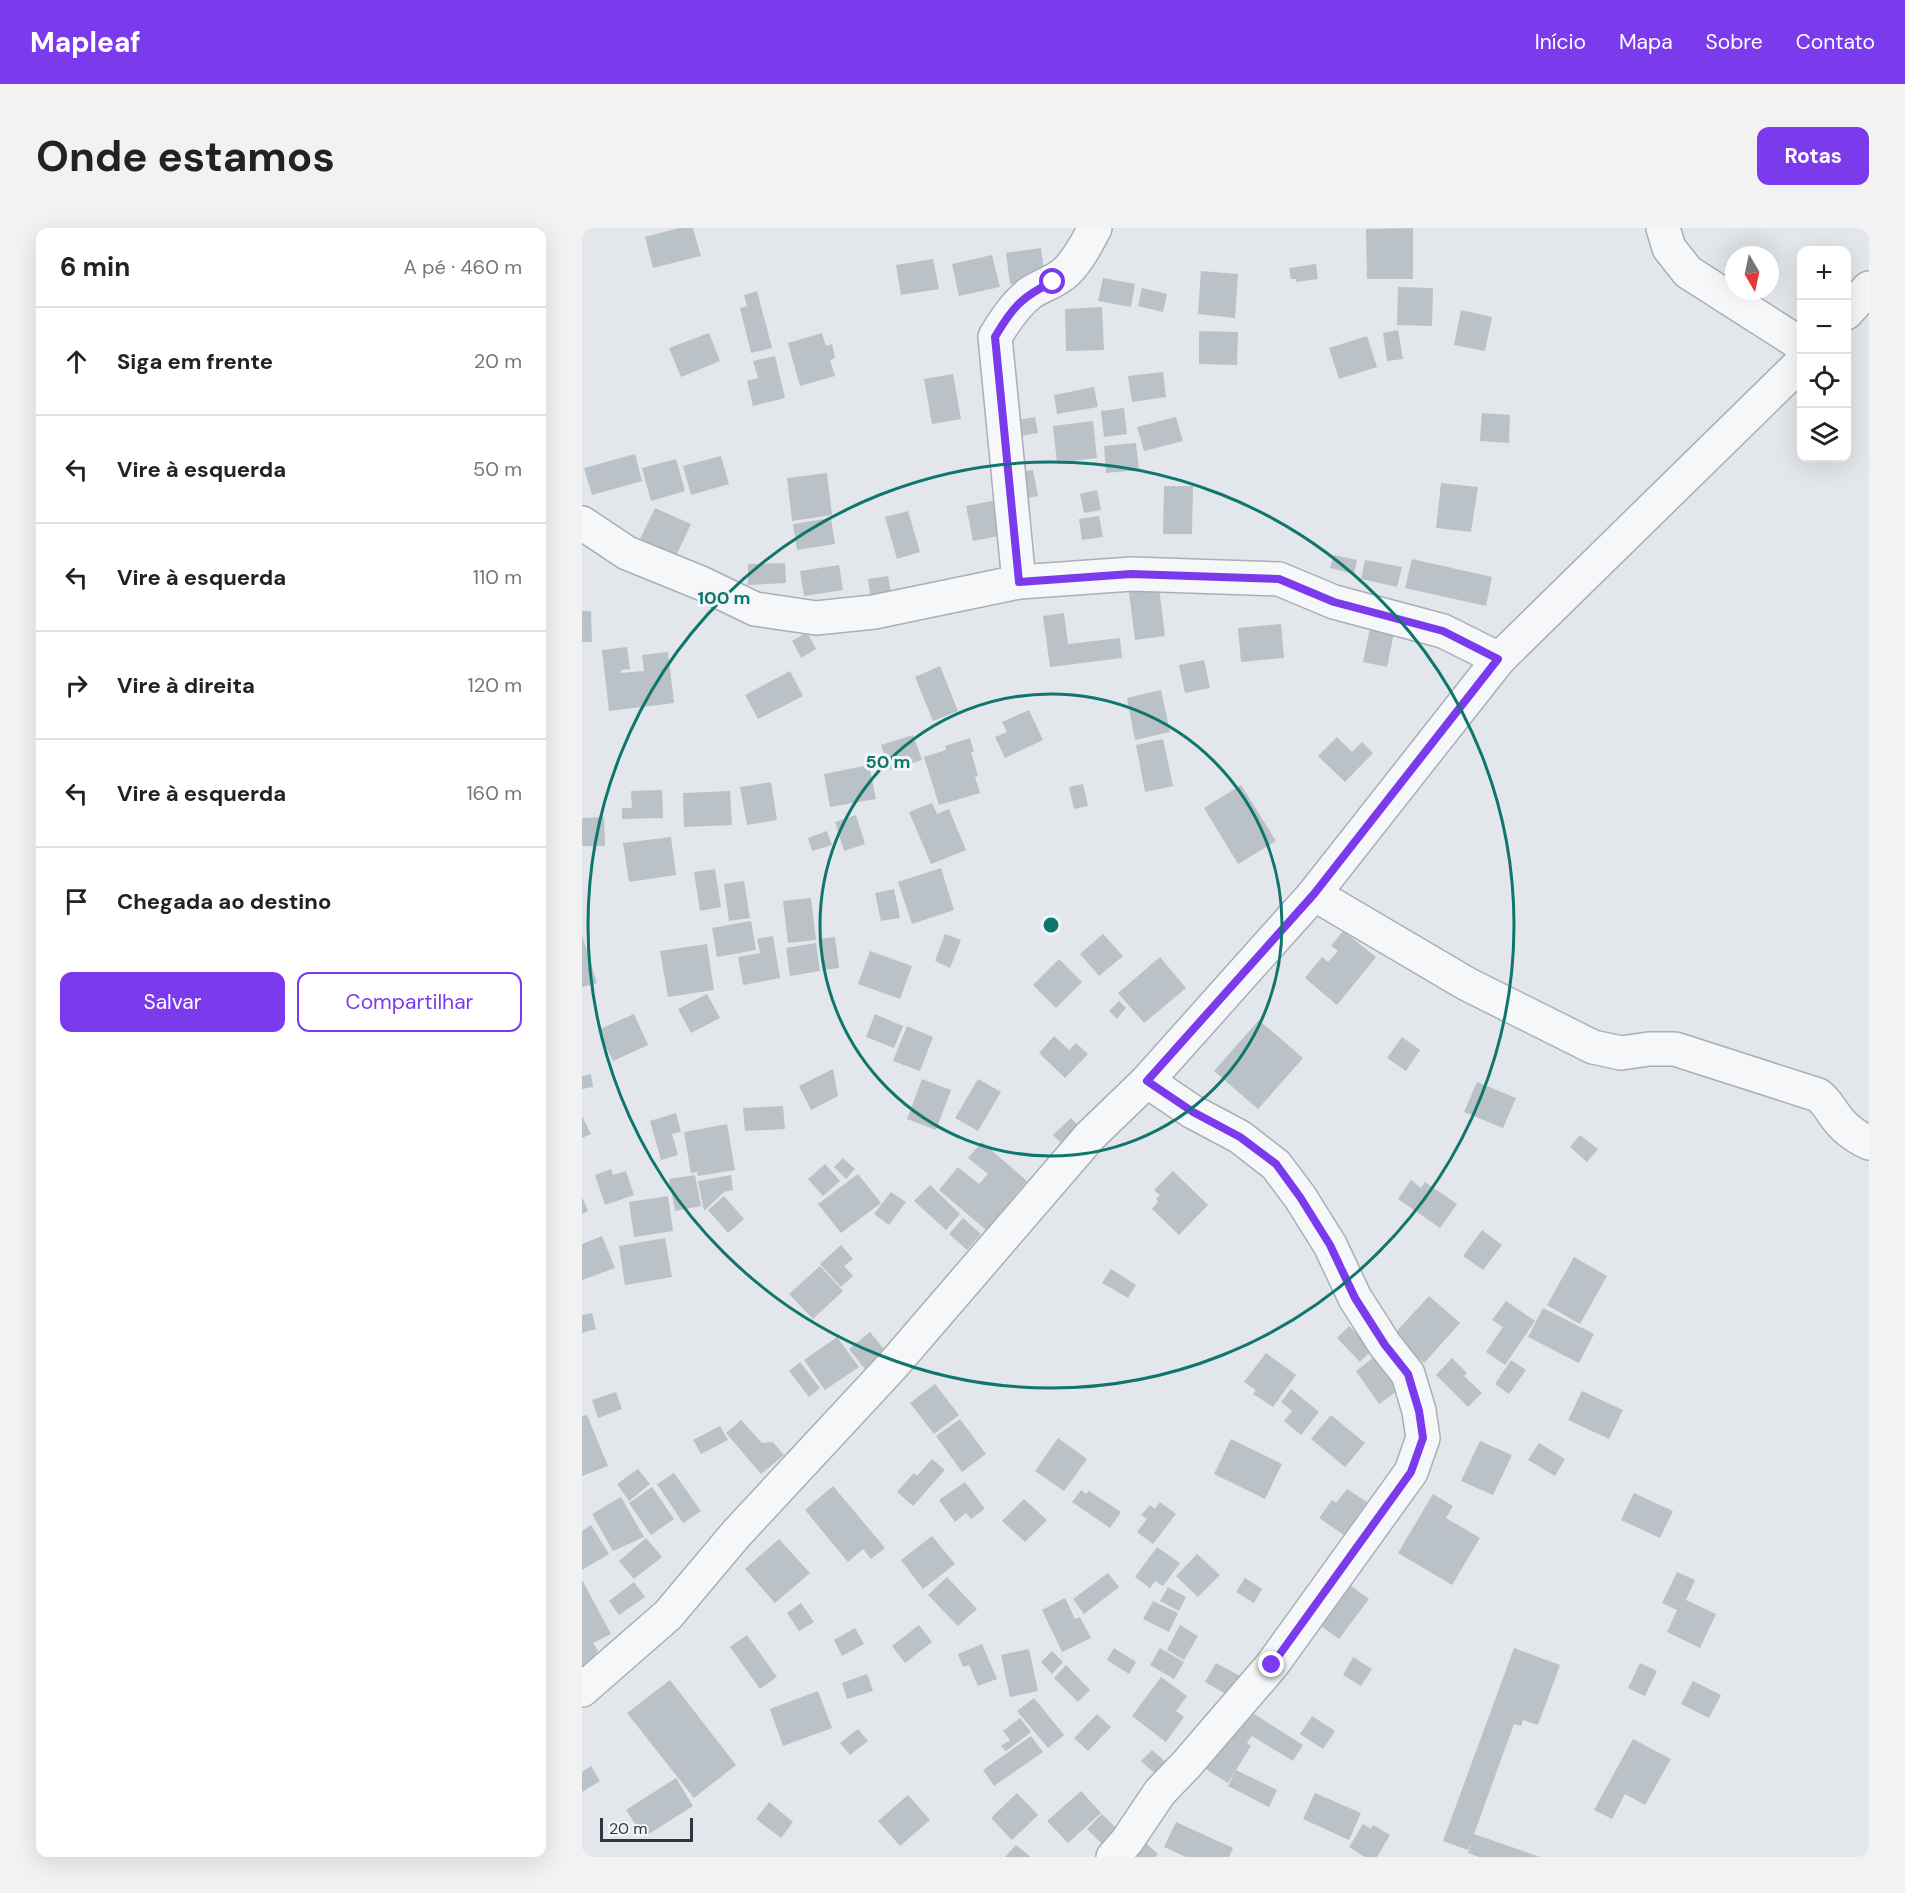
<!DOCTYPE html>
<html lang="pt">
<head>
<meta charset="utf-8">
<style>
	body { margin:0; font-family:"DM Sans",sans-serif; background:#f2f2f2; color:#222 }
	.controls { position:absolute; right:18px; top:18px; display:grid; overflow:hidden; border-radius:12px; box-shadow:0 6px 24px #0002 }
	.controls button { width:54px; height:54px; display:grid; place-items:center; padding:0; border:0; border-bottom:2px solid #e0e0e0; background:#fff; color:#222; font:30px sans-serif }
	.compass { position:absolute; left:1143px; top:18px; width:54px; height:54px; border-radius:50%; background:#fff; box-shadow:0 6px 24px #0002; rotate:171deg }
	.scale { position:absolute; left:18px; bottom:15px; width:93px; box-sizing:border-box; padding-left:6px; border:3px solid #2b3842; border-top:0; font-size:16px; line-height:21px; white-space:nowrap; color:#2b3842; -webkit-text-stroke:4px #f3f6f8; paint-order:stroke }
	.stop { position:absolute; width:18px; height:18px; margin:-14px; border:4px solid #7c3aed; border-radius:50%; background:#fff }
	.stop.end { background:#7c3aed; border-color:#fff; box-shadow:0 2px 6px #0008 }
	.list { margin:0; padding:0; list-style:none }
	h2 { display:flex; justify-content:space-between; align-items:center; height:78px; margin:0; padding:0 24px; font-size:26px }
	h2 small { font-size:20px; font-weight:400; color:#767676 }
	.list li { display:grid; grid-template-columns:39px 1fr auto; gap:18px; align-items:center; box-sizing:border-box; height:108px; padding:0 24px; border-top:2px solid #e0e0e0 }
	.list b { display:block; font-size:22px; white-space:nowrap }
	.list em { font-size:20px; font-style:normal; color:#767676 }
	.actions { display:flex; gap:12px; padding:18px 24px }
	.actions a { flex:1; padding:14px 0; border:2px solid #7c3aed; border-radius:12px; text-align:center; font-size:21px; color:#7c3aed }
	.actions .main { background:#7c3aed; color:#fff }
	.icon { flex:none; width:33px; height:33px; fill:none; stroke:currentColor; stroke-width:2; stroke-linecap:round; stroke-linejoin:round }
	.map { position:relative; flex:none; width:1287px; height:1629px; overflow:hidden; border-radius:12px }
	header { display:flex; align-items:center; gap:36px; box-sizing:border-box; height:84px; padding:0 30px; background:#7c3aed; color:#fff }
	header strong { font-size:28px }
	nav { display:flex; gap:33px; margin-inline-start:auto; font-size:21px }
	.intro { display:flex; align-items:center; justify-content:space-between; box-sizing:border-box; height:144px; padding:0 36px }
	h1 { margin:0; font-size:42px }
	.button { padding:15px 27px; border-radius:12px; background:#7c3aed; color:#fff; font-size:21px; font-weight:700 }
	main { display:flex; gap:36px; padding:0 36px }
	aside { flex:1; background:#fff; border-radius:12px; box-shadow:0 6px 24px #0002 }
	.map>svg:first-child { display:block }
</style>
</head>
<body>
<header>
<strong>Mapleaf</strong>
<nav><a>Início</a><a>Mapa</a><a>Sobre</a><a>Contato</a></nav>
</header>
<div class="intro"><h1>Onde estamos</h1><a class="button">Rotas</a></div>
<main>
<aside>
<h2>6 min<small>A pé · 460 m</small></h2>
<ul class="list">
<li><svg class="icon" aria-label="ahead" viewBox="0 0 24 24"><path d="M12 20V5M6 11l6-6 6 6"/></svg><div><b>Siga em frente</b></div><em>20 m</em></li>
<li><svg class="icon" aria-label="left" viewBox="0 0 24 24"><path d="M17 20v-9H6M10 6l-5 5 5 5"/></svg><div><b>Vire à esquerda</b></div><em>50 m</em></li>
<li><svg class="icon" aria-label="left" viewBox="0 0 24 24"><path d="M17 20v-9H6M10 6l-5 5 5 5"/></svg><div><b>Vire à esquerda</b></div><em>110 m</em></li>
<li><svg class="icon" aria-label="right" viewBox="0 0 24 24"><path d="M7 20v-9h11M14 6l5 5-5 5"/></svg><div><b>Vire à direita</b></div><em>120 m</em></li>
<li><svg class="icon" aria-label="left" viewBox="0 0 24 24"><path d="M17 20v-9H6M10 6l-5 5 5 5"/></svg><div><b>Vire à esquerda</b></div><em>160 m</em></li>
<li><svg class="icon" aria-label="arrive" viewBox="0 0 24 24"><path d="M6 21V4h12l-3 4 3 4H6"/></svg><div><b>Chegada ao destino</b></div></li>
</ul>
<div class="actions"><a class="main">Salvar</a><a>Compartilhar</a></div>
</aside>
<div class="map">
<svg width="1287" height="1629" viewBox="0 0 1287 1629">
	<rect width="100%" height="100%" fill="#e3e7eb"/>
	<g fill="#bac2c7">
		<path d="M97,0H111L119,28L71,40L63,9Z"/>
		<path d="M831,0V51H785L784,1Z"/>
		<path d="M459,20L463,51L428,56L424,25Z"/>
		<path d="M410,27L418,59L377,68L370,36Z"/>
		<path d="M351,31L357,61L319,67L314,37Z"/>
		<path d="M734,36L736,51L714,54V51H709L707,40Z"/>
		<path d="M619,43L656,46L653,90L616,86Z"/>
		<path d="M521,50L553,56L549,79L516,73Z"/>
		<path d="M816,59L851,60L850,98L815,97Z"/>
		<path d="M560,60L585,66L581,84L556,78Z"/>
		<path d="M175,63L190,120L169,125L158,80L165,78L162,67Z"/>
		<path d="M520,79L522,122L484,123L483,81Z"/>
		<path d="M879,82L910,89L903,123L872,117Z"/>
		<path d="M816,102L821,131L805,133L801,105Z"/>
		<path d="M617,103L656,104L655,137L617,136Z"/>
		<path d="M127,105L138,133L99,149L87,120Z"/>
		<path d="M240,105L244,118L250,116L253,130L248,132L253,148L218,158L206,115Z"/>
		<path d="M785,108L795,139L757,151L747,120Z"/>
		<path d="M193,128L203,170L171,178L165,153L176,150L171,133Z"/>
		<path d="M581,144L584,169L550,174L546,148Z"/>
		<path d="M371,146L379,191L350,196L342,151Z"/>
		<path d="M512,159L516,179L475,186L472,167Z"/>
		<path d="M542,180L545,206L522,209L519,183Z"/>
		<path d="M900,185L928,187L927,215L898,213Z"/>
		<path d="M453,189L456,205L432,209L429,193Z"/>
		<path d="M594,189L601,213L562,223L555,199Z"/>
		<path d="M511,193L515,230L475,235L471,198Z"/>
		<path d="M554,215L557,242L524,245L522,218Z"/>
		<path d="M53,226L60,253L10,267L2,240Z"/>
		<path d="M139,228L147,256L109,267L101,238Z"/>
		<path d="M94,231L103,263L69,273L60,240Z"/>
		<path d="M451,242L456,268L441,271L436,244Z"/>
		<path d="M245,245L250,287L210,293L205,250Z"/>
		<path d="M859,255L896,259L889,304L854,300Z"/>
		<path d="M582,258H611L610,306H581Z"/>
		<path d="M515,262L519,282L502,285L498,266Z"/>
		<path d="M420,271L427,306L391,313L384,278Z"/>
		<path d="M73,280L109,296L93,330L57,313Z"/>
		<path d="M326,283L338,324L315,331L303,289Z"/>
		<path d="M517,288L521,309L500,312L497,291Z"/>
		<path d="M249,290L253,316L215,322L211,296Z"/>
		<path d="M752,327L775,332L772,346L748,340Z"/>
		<path d="M830,331L910,349L904,378L823,360Z"/>
		<path d="M783,332L820,339L815,359L779,351Z"/>
		<path d="M203,335L204,355L166,357V336Z"/>
		<path d="M257,337L261,362L222,368L218,343Z"/>
		<path d="M306,348L310,370L289,373L286,351Z"/>
		<path d="M577,360L583,408L553,412L547,364Z"/>
		<path d="M0,383H9L10,414H0Z"/>
		<path d="M482,385L486,416L538,410L540,430L468,439L461,388Z"/>
		<path d="M789,395L813,400L805,439L781,434Z"/>
		<path d="M699,396L702,430L659,434L656,400Z"/>
		<path d="M225,404L234,421L219,430L210,413Z"/>
		<path d="M45,419L48,441L39,442V445L62,443L60,427L86,424L92,475L27,483L20,422Z"/>
		<path d="M622,432L628,460L603,465L597,437Z"/>
		<path d="M358,438L376,483L351,493L333,449Z"/>
		<path d="M208,443L221,468L176,491L163,467Z"/>
		<path d="M579,462L588,504L553,512L545,470Z"/>
		<path d="M447,482L461,512L423,530L413,509L425,504L420,494Z"/>
		<path d="M331,507L340,532L308,542L299,517Z"/>
		<path d="M755,509L770,524L780,514L791,525L763,554L736,528Z"/>
		<path d="M388,510L392,524H389L396,548L393,549L398,565L357,577L342,529L364,522L363,518Z"/>
		<path d="M581,511L591,558L563,564L554,517Z"/>
		<path d="M287,537L294,571L248,579L242,546Z"/>
		<path d="M189,554L195,592L165,597L158,559Z"/>
		<path d="M501,556L506,578L492,581L487,559Z"/>
		<path d="M659,557L694,613L656,636L622,580Z"/>
		<path d="M80,562L81,590L40,591V580H50L49,563Z"/>
		<path d="M148,563L150,597L102,599L101,565Z"/>
		<path d="M350,575L355,586L367,581L384,622L349,636L327,584Z"/>
		<path d="M274,587L283,616L262,623L253,594Z"/>
		<path d="M22,589L23,618H0V590Z"/>
		<path d="M245,603L250,617L230,623L226,610Z"/>
		<path d="M89,609L94,647L47,654L41,615Z"/>
		<path d="M359,640L372,682L330,696L316,654Z"/>
		<path d="M133,641L139,679L118,683L112,644Z"/>
		<path d="M162,653L168,690L147,693L142,656Z"/>
		<path d="M312,661L318,690L299,693L293,665Z"/>
		<path d="M229,670L234,712L206,715L201,673Z"/>
		<path d="M169,693L174,722L135,729L130,700Z"/>
		<path d="M761,703L794,729L755,777L723,750L740,729L746,734L756,723L749,718Z"/>
		<path d="M363,706L379,712L368,740L353,733Z"/>
		<path d="M521,706L541,728L517,748L498,726Z"/>
		<path d="M0,707L15,755L0,759Z"/>
		<path d="M191,708L198,750L161,757L156,729L178,725L175,711Z"/>
		<path d="M253,709L257,740L241,742L236,711Z"/>
		<path d="M234,715L238,743L208,748L204,720Z"/>
		<path d="M125,716L132,762L86,769L78,723Z"/>
		<path d="M288,723L330,738L318,771L276,756Z"/>
		<path d="M578,729L604,760L562,795L536,765Z"/>
		<path d="M477,731L500,754L474,780L451,757Z"/>
		<path d="M125,766L138,790L109,805L96,781Z"/>
		<path d="M537,773L544,780L535,791L527,783Z"/>
		<path d="M52,786L66,817L31,833L16,802Z"/>
		<path d="M293,786L321,798L312,820L284,809Z"/>
		<path d="M677,792L721,830L676,881L632,843Z"/>
		<path d="M325,798L351,809L338,843L311,833Z"/>
		<path d="M472,808L487,822L494,815L506,826L483,850L457,825Z"/>
		<path d="M820,809L838,822L824,843L805,830Z"/>
		<path d="M251,841L256,868L229,882L217,858Z"/>
		<path d="M9,846L11,859L0,861V848Z"/>
		<path d="M340,851L369,862L354,902L325,891Z"/>
		<path d="M396,851L419,864L396,903L373,890Z"/>
		<path d="M895,854L934,870L921,900L882,884Z"/>
		<path d="M201,878L203,901L163,903L161,880Z"/>
		<path d="M94,885L99,904L90,906L96,927L79,932L68,893Z"/>
		<path d="M0,888L9,906L0,910Z"/>
		<path d="M489,890L499,901L482,918L471,907Z"/>
		<path d="M145,896L153,942L116,948L115,944L109,945L102,904Z"/>
		<path d="M998,907L1016,921L1005,934L988,919Z"/>
		<path d="M400,914L445,953L404,1002L357,962L376,939L397,956L406,946L386,930Z"/>
		<path d="M261,930L273,941L264,951L252,939Z"/>
		<path d="M243,936L258,953L241,968L226,951Z"/>
		<path d="M29,941L31,947L44,943L52,967L23,977L13,947Z"/>
		<path d="M591,943L626,977L597,1007L570,981L576,974L574,971L578,967L572,962Z"/>
		<path d="M276,946L299,975L259,1005L236,976Z"/>
		<path d="M113,947L119,978L93,983L87,951Z"/>
		<path d="M149,947L151,962L142,964L122,983L116,953Z"/>
		<path d="M829,952L839,960L843,954L875,976L858,1000L816,971Z"/>
		<path d="M348,957L378,986L364,1002L332,973Z"/>
		<path d="M309,964L324,974L307,997L292,986Z"/>
		<path d="M86,968L91,1003L52,1009L47,974Z"/>
		<path d="M142,968L162,991L146,1005L126,982Z"/>
		<path d="M0,969L6,983L0,986Z"/>
		<path d="M381,990L399,1006L385,1022L367,1006Z"/>
		<path d="M900,1002L920,1017L901,1042L881,1028Z"/>
		<path d="M20,1008L33,1040L0,1052V1016Z"/>
		<path d="M83,1010L90,1049L43,1057L37,1018Z"/>
		<path d="M259,1017L271,1031L262,1038L271,1048L259,1059L238,1036Z"/>
		<path d="M992,1029L1025,1048L998,1096L965,1077Z"/>
		<path d="M238,1038L261,1063L231,1091L207,1066Z"/>
		<path d="M529,1041L554,1057L546,1070L520,1055Z"/>
		<path d="M847,1068L878,1095L842,1135L811,1107Z"/>
		<path d="M924,1073L953,1093L923,1137L904,1124L921,1099L910,1092Z"/>
		<path d="M961,1080L1012,1106L997,1135L946,1109Z"/>
		<path d="M10,1085L14,1101L0,1105V1087Z"/>
		<path d="M767,1098L791,1121L778,1134L755,1110Z"/>
		<path d="M288,1104L306,1126L287,1146L267,1121Z"/>
		<path d="M255,1109L277,1139L243,1162L222,1132Z"/>
		<path d="M684,1125L714,1147L691,1179L671,1166L674,1162L662,1154Z"/>
		<path d="M795,1127L819,1160L797,1176L774,1143Z"/>
		<path d="M870,1130L885,1145L882,1148L900,1165L886,1179L854,1147Z"/>
		<path d="M929,1132L944,1142L927,1166L913,1156Z"/>
		<path d="M218,1134L238,1160L227,1169L207,1143Z"/>
		<path d="M353,1156L377,1187L352,1206L328,1175Z"/>
		<path d="M709,1161L737,1184L719,1207L702,1193L710,1183L699,1174Z"/>
		<path d="M1000,1163L1041,1182L1027,1211L986,1192Z"/>
		<path d="M34,1164L40,1181L16,1190L10,1172Z"/>
		<path d="M5,1187L26,1238L0,1248V1188Z"/>
		<path d="M749,1187L783,1215L763,1239L729,1211Z"/>
		<path d="M378,1191L404,1226L380,1244L354,1208Z"/>
		<path d="M159,1192L180,1215L191,1214L202,1227L179,1246L144,1205Z"/>
		<path d="M138,1198L146,1212L119,1226L111,1212Z"/>
		<path d="M476,1210L505,1231L482,1263L453,1243Z"/>
		<path d="M649,1211L700,1236L683,1271L632,1246Z"/>
		<path d="M898,1213L930,1227L911,1267L879,1253Z"/>
		<path d="M957,1215L983,1231L973,1248L946,1232Z"/>
		<path d="M350,1231L363,1242L331,1278L315,1264L332,1245L335,1248Z"/>
		<path d="M56,1241L68,1256L47,1273L35,1256Z"/>
		<path d="M92,1245L119,1283L101,1295L75,1256Z"/>
		<path d="M383,1254L403,1281L389,1291L384,1285L373,1294L357,1272Z"/>
		<path d="M251,1258L303,1320L289,1331L281,1321L266,1334L223,1282Z"/>
		<path d="M70,1259L92,1291L69,1307L47,1275Z"/>
		<path d="M765,1261L785,1274L762,1307L737,1290L750,1272L754,1275Z"/>
		<path d="M499,1262L504,1266L507,1263L539,1284L528,1300L490,1274Z"/>
		<path d="M1052,1265L1091,1283L1078,1310L1039,1292Z"/>
		<path d="M851,1266L871,1278L864,1290L898,1310L870,1357L816,1325Z"/>
		<path d="M39,1269L62,1309L31,1323L10,1286Z"/>
		<path d="M442,1271L465,1292L443,1314L420,1293Z"/>
		<path d="M578,1274L594,1286L571,1316L555,1304L565,1291L559,1287L568,1277L573,1281Z"/>
		<path d="M9,1297L27,1326L0,1342V1303Z"/>
		<path d="M350,1308L373,1336L341,1361L319,1332Z"/>
		<path d="M64,1310L80,1329L52,1351L37,1333Z"/>
		<path d="M197,1311L228,1345L193,1375L163,1341Z"/>
		<path d="M575,1319L598,1335L581,1358L573,1353L568,1360L553,1349Z"/>
		<path d="M615,1326L638,1347L616,1369L594,1348Z"/>
		<path d="M1095,1344L1113,1352L1104,1372L1134,1386L1118,1420L1085,1404L1095,1382L1080,1375Z"/>
		<path d="M526,1345L537,1359L502,1386L491,1371Z"/>
		<path d="M365,1349L395,1381L376,1398L346,1367Z"/>
		<path d="M663,1350L680,1361L672,1375L654,1364Z"/>
		<path d="M0,1352L29,1406L11,1415L16,1423L0,1443Z"/>
		<path d="M52,1354L63,1369L37,1387L27,1373Z"/>
		<path d="M765,1355L787,1371L757,1411L735,1395Z"/>
		<path d="M586,1359L604,1369L597,1383L578,1373Z"/>
		<path d="M483,1370L493,1391L498,1389L509,1410L480,1424L460,1382Z"/>
		<path d="M571,1373L596,1385L587,1404L561,1391Z"/>
		<path d="M219,1375L232,1394L217,1403L205,1385Z"/>
		<path d="M337,1397L350,1414L323,1435L310,1418Z"/>
		<path d="M598,1397L616,1408L602,1432L585,1422Z"/>
		<path d="M273,1400L282,1416L260,1428L252,1412Z"/>
		<path d="M165,1407L195,1449L178,1461L148,1419Z"/>
		<path d="M400,1416L415,1451L396,1458L387,1437L381,1439L376,1426Z"/>
		<path d="M532,1420L554,1434L547,1446L525,1432Z"/>
		<path d="M578,1420L602,1434L592,1451L568,1437Z"/>
		<path d="M932,1420L978,1437L956,1497L941,1492L939,1498L932,1496L892,1606L958,1629H897L886,1625L891,1611L886,1622L861,1613Z"/>
		<path d="M447,1421L456,1463L428,1469L419,1427Z"/>
		<path d="M470,1423L481,1434L470,1446L459,1434Z"/>
		<path d="M771,1429L790,1441L779,1458L761,1447Z"/>
		<path d="M634,1435L662,1450L651,1470L623,1454Z"/>
		<path d="M1058,1435L1075,1443L1063,1468L1046,1460Z"/>
		<path d="M484,1437L508,1462L496,1474L472,1450Z"/>
		<path d="M285,1446L291,1463L265,1471L260,1455Z"/>
		<path d="M579,1449L605,1468L594,1483L602,1489L584,1514L550,1488Z"/>
		<path d="M88,1452L154,1537L112,1570L45,1485Z"/>
		<path d="M1111,1453L1139,1467L1127,1490L1099,1476Z"/>
		<path d="M236,1463L250,1500L201,1518L188,1481Z"/>
		<path d="M452,1470L482,1507L466,1520L435,1483Z"/>
		<path d="M666,1482L721,1517L711,1533L670,1508L665,1515L669,1518L646,1555L619,1538Z"/>
		<path d="M515,1486L529,1499L506,1523L492,1510Z"/>
		<path d="M730,1488L753,1503L741,1521L718,1506Z"/>
		<path d="M438,1490L449,1504L424,1523L419,1518L428,1512L421,1503Z"/>
		<path d="M276,1501L286,1513L268,1527L258,1515Z"/>
		<path d="M449,1508L461,1524L412,1558L401,1542Z"/>
		<path d="M1051,1511L1089,1531L1063,1577L1043,1566L1030,1591L1012,1582Z"/>
		<path d="M570,1522L593,1542L582,1554L559,1533Z"/>
		<path d="M9,1538L18,1553L0,1564V1544Z"/>
		<path d="M654,1542L695,1562L687,1579L646,1558Z"/>
		<path d="M94,1550L111,1578L62,1609L44,1582Z"/>
		<path d="M499,1563L519,1585L486,1615L465,1593Z"/>
		<path d="M435,1565L456,1587L430,1612L409,1590Z"/>
		<path d="M733,1565L779,1585L767,1612L721,1591Z"/>
		<path d="M326,1567L348,1592L318,1618L296,1593Z"/>
		<path d="M187,1574L211,1594L199,1610L174,1591Z"/>
		<path d="M520,1586L541,1607L526,1622L505,1601Z"/>
		<path d="M594,1594L651,1620L647,1629H604L582,1619Z"/>
		<path d="M781,1596L789,1601L791,1597L808,1607L795,1629H783L767,1619Z"/>
		<path d="M558,1610L576,1626L573,1629H546Z"/>
		<path d="M434,1617L449,1629H423Z"/>
	</g>
	<g fill="none" stroke-linecap="round" stroke-linejoin="round">
		<g stroke="#a8afb5" stroke-width="36">
			<g id="minor">
				<path d="M1081,0L1087,20L1106,44L1220,117"/>
				<path d="M1264,85L1287,60"/>
				<path d="M0,295L45,325L119,355L173,381L234,390L292,384L437,354L550,346L697,351L752,374L861,403L917,431"/>
				<path d="M437,354L413,109C423,92 433,77 448,65C460,57 474,54 485,43C497,31 505,15 513,0"/>
				<path d="M732,666L885,756L1011,819L1039,825L1067,821H1093L1236,867C1244,873 1246,878 1252,886C1261,900 1272,908 1287,915"/>
				<path d="M0,1462L86,1387L155,1305L311,1137L508,908L565,853L732,666L917,431L1220,134"/>
				<path d="M531,1629L545,1613L578,1564L604,1537L690,1437L829,1244L841,1210L837,1183L826,1146L803,1117L773,1070L748,1017L718,969L694,937L658,909L611,884L565,853"/>
			</g>
		</g>
		<use href="#minor" stroke="#f6f7f9" stroke-width="33"/>
	</g>
	<g fill="none" stroke-linecap="round" stroke-linejoin="round">
		<path stroke="#7c3aed" stroke-width="8" d="M471,54C440,68 430,80 413,109L437,354L549,346L697,351L752,374L861,403L916,431L732,666L565,853L611,884L658,909L694,936L718,969L748,1017L773,1070L803,1117L826,1146L837,1183L841,1210L829,1244L690,1437"/>
	</g>
	<g fill="none" stroke="#0f766e" stroke-width="3">
		<circle cx="469" cy="697" r="231"/>
		<circle cx="469" cy="697" r="463"/>
	</g>
	<circle cx="469" cy="697" r="9" fill="#0f766e" stroke="#f3f6f8" stroke-width="3"/>
	<g font-size="18" text-anchor="middle" font-weight="bold" fill="#0f766e" stroke="#f3f6f8" stroke-width="6" stroke-linejoin="round" paint-order="stroke">
		<text x="142" y="376">100 m</text>
		<text x="306" y="540">50 m</text>
	</g>
</svg>
<div class="controls">
<button>+</button>
<button>−</button>
<button><svg class="icon" aria-label="locate" viewBox="0 0 24 24"><circle cx="12" cy="12" r="6"/><path d="M12 2v4M12 18v4M2 12h4M18 12h4"/></svg></button>
<button><svg class="icon" aria-label="layers" viewBox="0 0 24 24"><path d="M12 4l9 5-9 5-9-5zM3 14l9 5 9-5"/></svg></button>
</div>
<svg class="compass" viewBox="-18 -18 36 36"><path d="M0-13l5 13h-10z" fill="#e53935"/><path d="M0 13l5-13h-10z" fill="#767676"/></svg>
<div class="scale">20 m</div>
<div class="stop" style="left:471px;top:54px"></div>
<div class="stop end" style="left:690px;top:1437px"></div>
</div>
</main>
</body>
</html>
